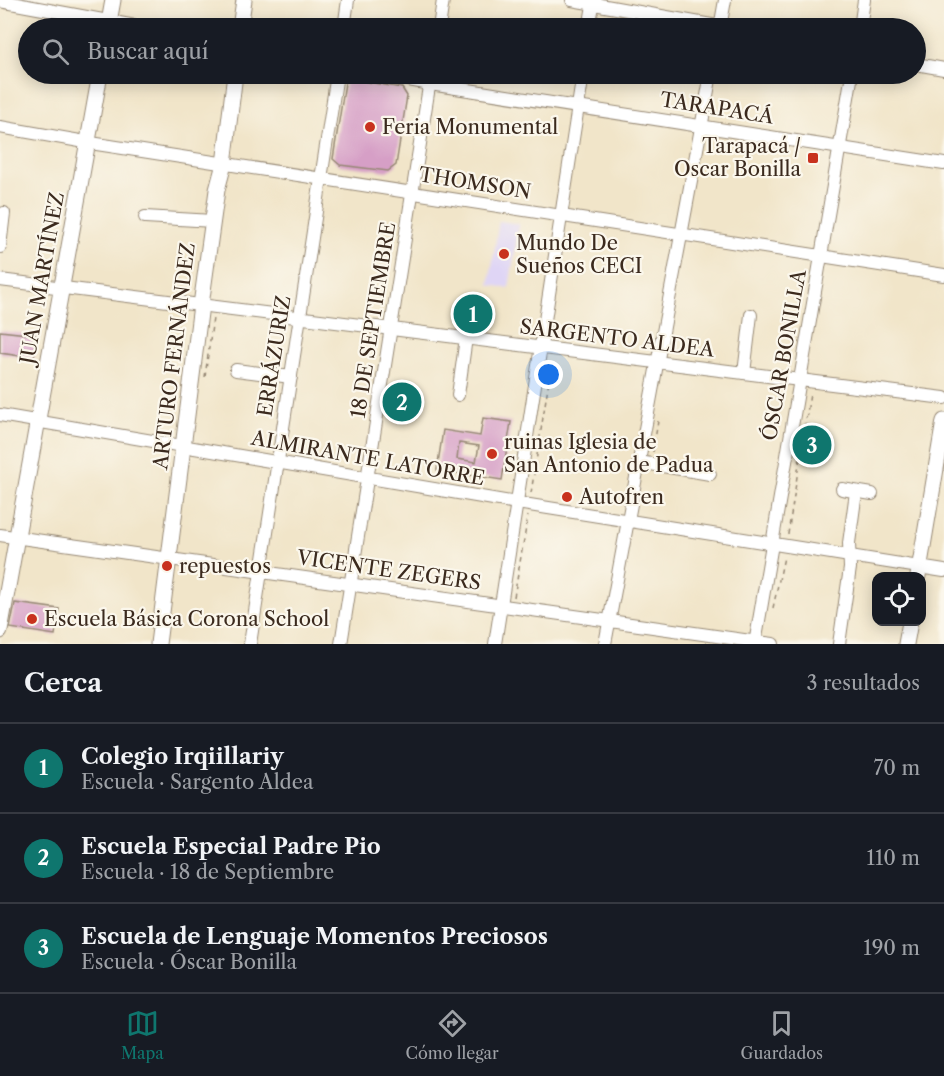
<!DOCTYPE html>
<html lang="es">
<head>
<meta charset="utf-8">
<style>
	body { margin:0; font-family:"Libre Caslon Text",serif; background:#20242c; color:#f1f3f6 }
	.controls { position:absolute; right:18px; bottom:18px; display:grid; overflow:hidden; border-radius:12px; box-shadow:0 3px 15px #0003 }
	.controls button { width:54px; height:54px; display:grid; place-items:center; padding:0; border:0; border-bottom:2px solid #363941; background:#171b24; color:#f1f3f6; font:30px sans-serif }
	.you { position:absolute; left:549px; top:375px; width:21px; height:21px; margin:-15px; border:4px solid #fff; border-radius:50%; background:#1a73e8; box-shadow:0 0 0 9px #1a73e833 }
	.badge { display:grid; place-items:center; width:39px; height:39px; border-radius:50%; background:#0f766e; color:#fff; font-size:20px; font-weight:700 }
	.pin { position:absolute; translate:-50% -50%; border:3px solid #fff; box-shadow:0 2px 6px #0006 }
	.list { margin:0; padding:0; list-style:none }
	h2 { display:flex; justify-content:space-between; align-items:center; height:78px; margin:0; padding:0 24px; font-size:26px }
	h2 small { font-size:20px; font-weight:400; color:#9ea1a6 }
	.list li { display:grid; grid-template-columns:39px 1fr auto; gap:18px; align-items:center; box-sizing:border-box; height:90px; padding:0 24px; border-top:2px solid #363941 }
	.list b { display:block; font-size:22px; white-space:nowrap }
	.list p { margin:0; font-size:20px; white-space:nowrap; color:#9ea1a6 }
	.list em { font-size:20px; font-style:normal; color:#9ea1a6 }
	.icon { flex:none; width:33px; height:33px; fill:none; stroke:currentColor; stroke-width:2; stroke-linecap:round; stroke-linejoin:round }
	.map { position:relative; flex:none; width:944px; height:644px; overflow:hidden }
	.search { position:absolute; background:#171b24; box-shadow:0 3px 15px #0003; left:18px; right:18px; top:18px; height:66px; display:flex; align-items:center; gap:15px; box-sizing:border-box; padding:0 21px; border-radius:33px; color:#9ea1a6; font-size:22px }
	.sheet { height:348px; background:#171b24 }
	nav { display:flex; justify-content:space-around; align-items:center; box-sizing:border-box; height:84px; border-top:2px solid #363941; background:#171b24; font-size:16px; color:#9ea1a6 }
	nav a { display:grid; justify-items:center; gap:3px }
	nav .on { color:#0f766e }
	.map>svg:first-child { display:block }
</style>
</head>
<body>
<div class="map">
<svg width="944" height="644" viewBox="0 0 944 644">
	<rect width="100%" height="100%" fill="#fbf7ec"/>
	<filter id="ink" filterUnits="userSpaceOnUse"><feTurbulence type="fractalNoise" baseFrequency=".0167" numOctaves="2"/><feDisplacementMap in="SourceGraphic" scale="12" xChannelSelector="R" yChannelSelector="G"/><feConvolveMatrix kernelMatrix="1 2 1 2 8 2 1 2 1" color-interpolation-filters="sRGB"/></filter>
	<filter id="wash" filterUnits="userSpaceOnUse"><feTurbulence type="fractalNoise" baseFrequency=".008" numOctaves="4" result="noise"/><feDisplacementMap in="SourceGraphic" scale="24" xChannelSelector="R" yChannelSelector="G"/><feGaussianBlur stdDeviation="1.35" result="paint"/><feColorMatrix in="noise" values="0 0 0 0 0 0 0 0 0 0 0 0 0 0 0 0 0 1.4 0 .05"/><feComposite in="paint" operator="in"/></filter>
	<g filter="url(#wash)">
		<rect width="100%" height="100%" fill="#f1e5c9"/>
		<path fill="#dfd5f5" d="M499,221L519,224L509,288L489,285Z"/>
		<g id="blocks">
			<g fill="#d69fc6" fill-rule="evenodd">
				<path d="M351,79L402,88L407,96L396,165L388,171L340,165L333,159L345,83Z"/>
				<path d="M0,331L36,335L34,358L0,353Z"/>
				<path d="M483,418L511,422L502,480L437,470L443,430L480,436ZM459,443L479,446L476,462L457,459Z"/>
				<path d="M15,603L59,609L55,635L10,628Z"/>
			</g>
		</g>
	</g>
	<g filter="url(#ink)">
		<use href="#blocks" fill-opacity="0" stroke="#968874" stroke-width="1.5"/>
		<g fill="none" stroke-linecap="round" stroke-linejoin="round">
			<g stroke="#968874" stroke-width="14">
				<g id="minor">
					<path d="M572,0L728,28"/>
					<path d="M0,1L146,28"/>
					<path d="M344,28L348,0"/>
					<path d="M439,28L443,0"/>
					<path d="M589,28L594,0"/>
					<path d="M720,28L725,0"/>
					<path d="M860,28L864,0"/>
					<path d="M916,64L944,69"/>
					<path d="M377,74L430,84L944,164"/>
					<path d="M0,127L97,144L944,275"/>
					<path d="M145,217L213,221"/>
					<path d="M0,247L4,213"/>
					<path d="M0,280L944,398"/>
					<path d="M236,370L291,377"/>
					<path d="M744,373L751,315"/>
					<path d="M458,395L466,338"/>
					<path d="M0,415L517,503L944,571"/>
					<path d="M639,462L710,474"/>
					<path d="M842,489L872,494"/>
					<path d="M0,535L773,644"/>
					<path d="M250,644L337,74"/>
					<path d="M341,644L431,74"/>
					<path d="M495,644L583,74"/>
					<path d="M605,644L711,74"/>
					<path d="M755,644L852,74"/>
					<path d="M839,644L850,568L849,543L856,492"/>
				</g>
			</g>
			<g stroke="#968874" stroke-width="17">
				<g id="major">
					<path d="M108,28L113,0"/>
					<path d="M240,28L244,0"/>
					<path d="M918,576L944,421"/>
					<path d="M0,631L100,74"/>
					<path d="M158,644L201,305L217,190L224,164L235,74"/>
					<path d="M906,644L910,622"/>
				</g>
			</g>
			<g stroke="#968874" stroke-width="1.5" stroke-dasharray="4.5 4.5" stroke-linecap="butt">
				<path d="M205,377L213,318"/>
				<path d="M653,452L658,421"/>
				<path d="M531,493L552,361"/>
				<path d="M788,534L810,394"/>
				<path d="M514,597L528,516"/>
				<path d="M773,608L784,557"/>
			</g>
			<use href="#minor" stroke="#fff" stroke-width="12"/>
			<use href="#major" stroke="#fff" stroke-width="15"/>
		</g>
	</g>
	<g fill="#c8321e" stroke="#fbf7ec" stroke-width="2">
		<circle cx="370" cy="127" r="6"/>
		<rect x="807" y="152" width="12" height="12" rx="3"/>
		<circle cx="504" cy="254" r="6"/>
		<circle cx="492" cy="454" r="6"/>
		<circle cx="567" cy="497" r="6"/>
		<circle cx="167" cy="566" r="6"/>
		<circle cx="32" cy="619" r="6"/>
	</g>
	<g text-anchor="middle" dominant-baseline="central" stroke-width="4.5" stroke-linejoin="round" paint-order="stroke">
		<g font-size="20" fill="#3b2a1e" stroke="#fbf7ec">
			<text transform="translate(717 108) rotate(9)">TARAPACÁ</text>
			<text transform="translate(475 183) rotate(9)">THOMSON</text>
			<text transform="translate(42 278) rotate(-80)">JUAN MARTÍNEZ</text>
			<text transform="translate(373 320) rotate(-81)">18 DE SEPTIEMBRE</text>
			<text transform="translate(617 338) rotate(7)">SARGENTO ALDEA</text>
			<text transform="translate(784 355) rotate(-80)">ÓSCAR BONILLA</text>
			<text transform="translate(174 356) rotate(-83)">ARTURO FERNÁNDEZ</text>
			<text transform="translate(274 356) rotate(-81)">ERRÁZURIZ</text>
			<text transform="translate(368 458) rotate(10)">ALMIRANTE LATORRE</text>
			<text transform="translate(389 570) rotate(8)">VICENTE ZEGERS</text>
		</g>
		<g font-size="20" fill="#3b2a1e" stroke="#fbf7ec" text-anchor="start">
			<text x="382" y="127">Feria Monumental</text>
			<text x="801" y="146" text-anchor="end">Tarapacá /<tspan x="801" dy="23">Oscar Bonilla</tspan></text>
			<text x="516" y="243">Mundo De<tspan x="516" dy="23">Sueños CECI</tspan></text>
			<text x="504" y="442">ruinas Iglesia de<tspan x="504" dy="23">San Antonio de Padua</tspan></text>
			<text x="579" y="497">Autofren</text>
			<text x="179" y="566">repuestos</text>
			<text x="44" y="619">Escuela Básica Corona School</text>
		</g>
	</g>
</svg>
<div class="controls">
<button><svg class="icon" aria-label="locate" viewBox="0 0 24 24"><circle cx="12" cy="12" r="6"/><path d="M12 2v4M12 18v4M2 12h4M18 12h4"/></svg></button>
</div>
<div class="you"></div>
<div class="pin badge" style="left:473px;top:314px">1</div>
<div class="pin badge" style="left:402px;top:402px">2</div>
<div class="pin badge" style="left:812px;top:445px">3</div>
<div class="search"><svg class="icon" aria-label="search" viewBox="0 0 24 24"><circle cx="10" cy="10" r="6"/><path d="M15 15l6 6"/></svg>Buscar aquí</div>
</div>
<section class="sheet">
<h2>Cerca<small>3 resultados</small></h2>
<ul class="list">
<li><span class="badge">1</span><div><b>Colegio Irqiillariy</b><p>Escuela · Sargento Aldea</p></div><em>70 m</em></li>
<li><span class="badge">2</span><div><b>Escuela Especial Padre Pio</b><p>Escuela · 18 de Septiembre</p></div><em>110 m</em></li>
<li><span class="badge">3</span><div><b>Escuela de Lenguaje Momentos Preciosos</b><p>Escuela · Óscar Bonilla</p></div><em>190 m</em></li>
</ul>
</section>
<nav>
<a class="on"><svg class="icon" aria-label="map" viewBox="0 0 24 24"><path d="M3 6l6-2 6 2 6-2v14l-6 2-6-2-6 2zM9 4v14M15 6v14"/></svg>Mapa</a>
<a><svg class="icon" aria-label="directions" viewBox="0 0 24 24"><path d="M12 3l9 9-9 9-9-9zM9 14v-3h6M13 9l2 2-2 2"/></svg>Cómo llegar</a>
<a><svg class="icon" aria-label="saved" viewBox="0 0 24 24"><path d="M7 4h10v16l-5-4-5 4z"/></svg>Guardados</a>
</nav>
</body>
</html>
